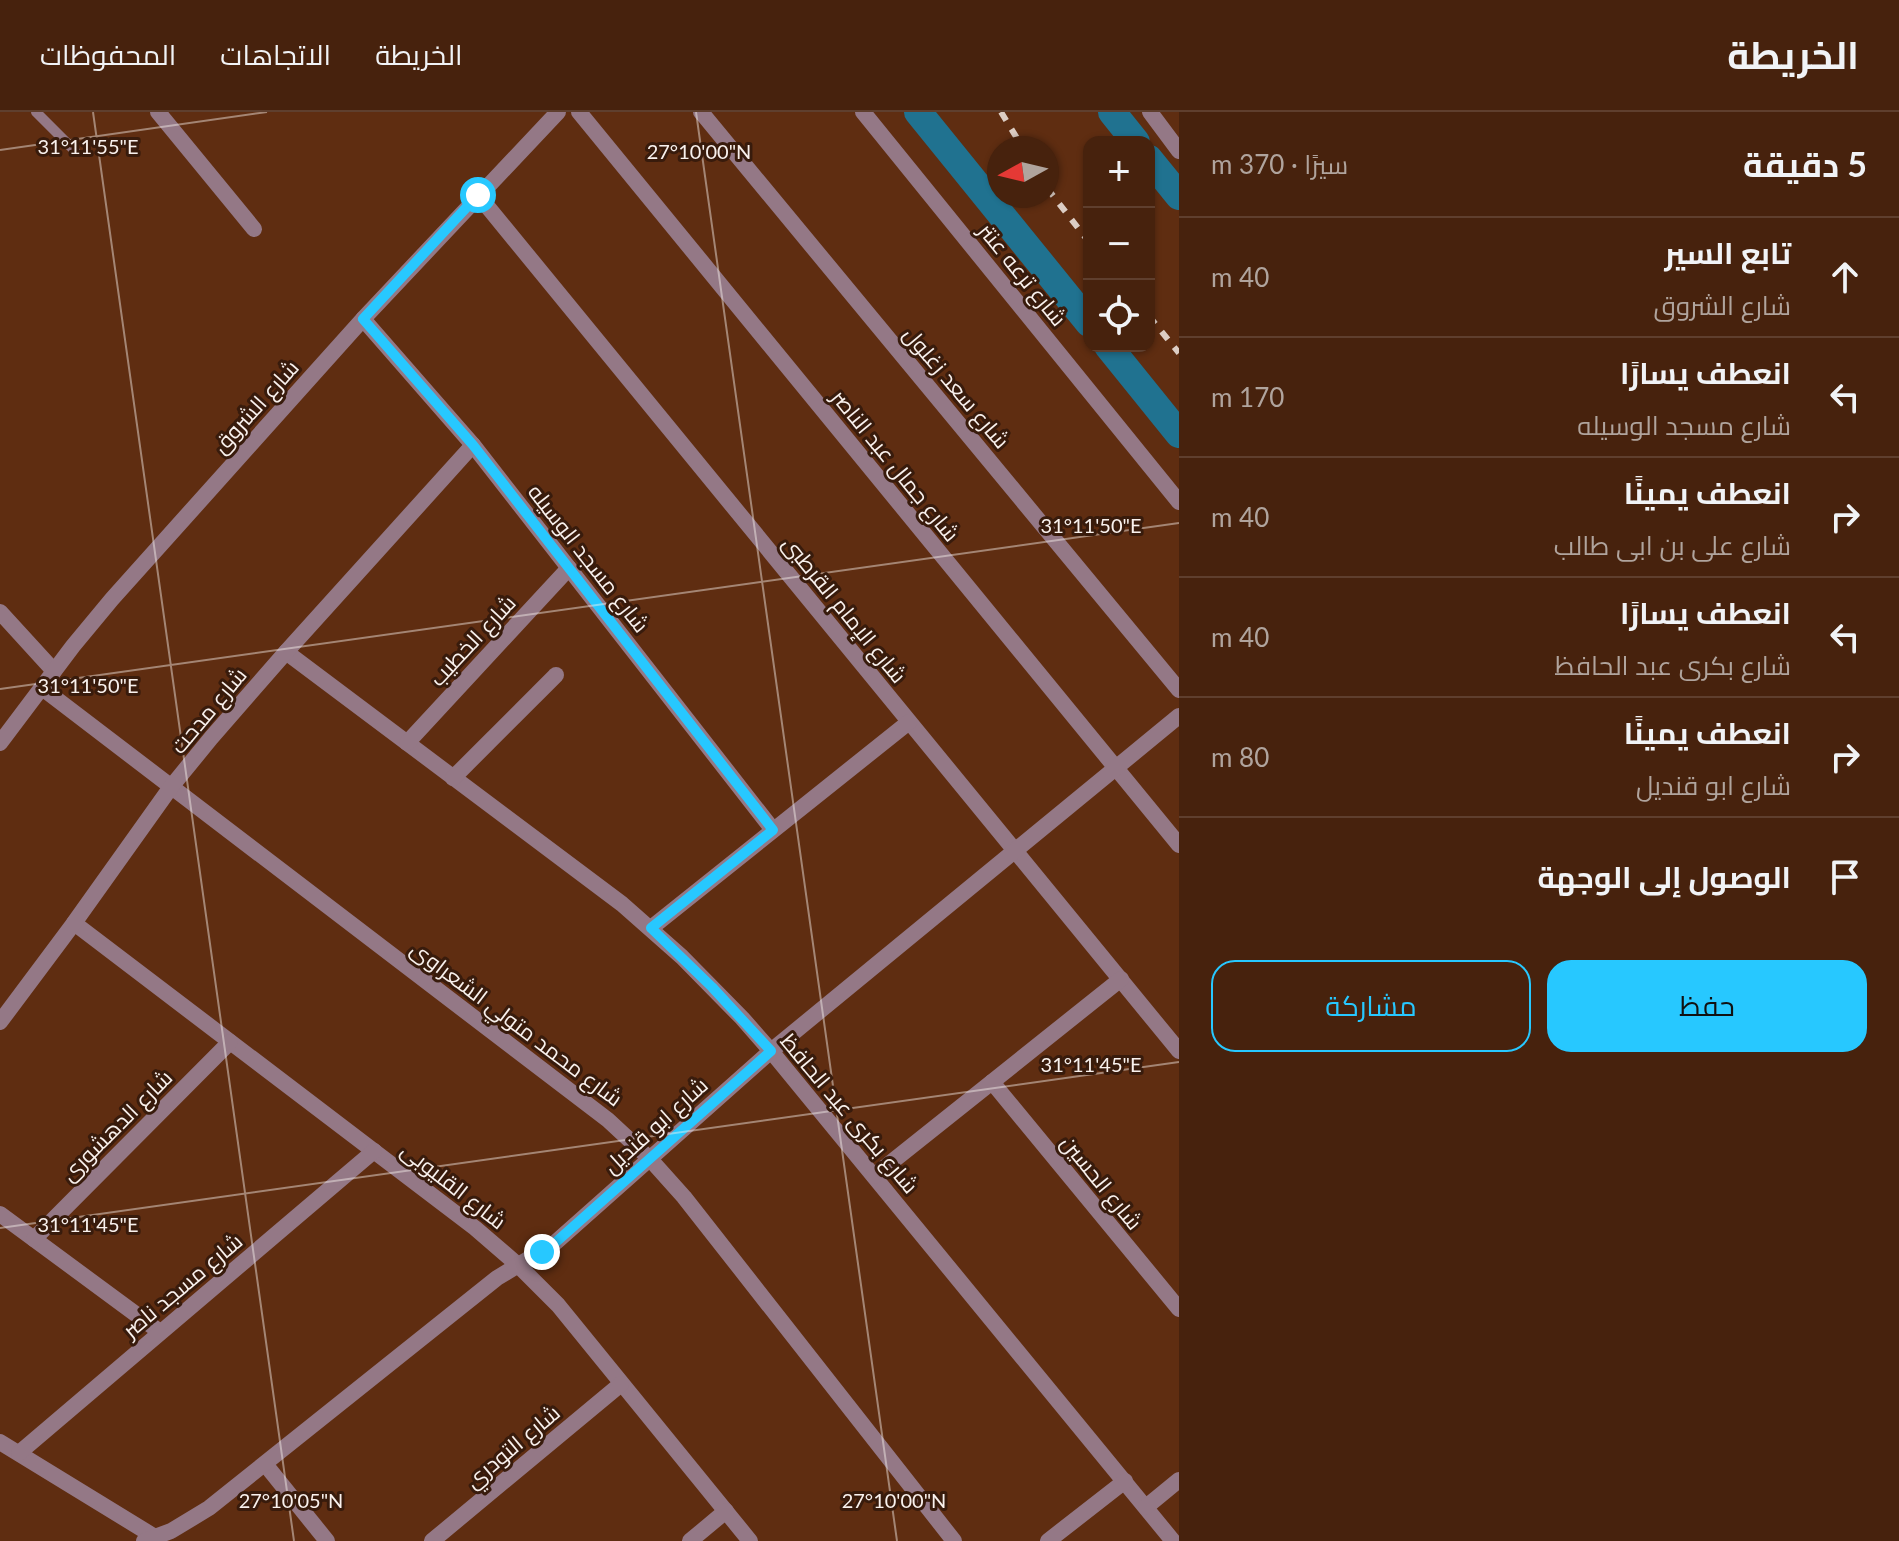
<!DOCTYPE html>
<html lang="ar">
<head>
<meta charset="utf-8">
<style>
	body { margin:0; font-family:Lato,Cairo,sans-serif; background:#512f1b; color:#f1f3f6; direction:rtl }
	.controls { position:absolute; right:24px; top:24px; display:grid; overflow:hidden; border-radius:16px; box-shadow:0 2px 6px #0004 }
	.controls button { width:72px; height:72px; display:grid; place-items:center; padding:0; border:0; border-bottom:2px solid #5f3f2e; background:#47220d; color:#f1f3f6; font:40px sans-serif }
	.compass { position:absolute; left:987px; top:24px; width:72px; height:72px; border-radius:50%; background:#47220d; box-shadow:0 2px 6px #0004; rotate:262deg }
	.stop { position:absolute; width:24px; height:24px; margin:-18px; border:6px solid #27c8ff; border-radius:50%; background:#fff }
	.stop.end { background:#27c8ff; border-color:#fff; box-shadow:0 2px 8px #0008 }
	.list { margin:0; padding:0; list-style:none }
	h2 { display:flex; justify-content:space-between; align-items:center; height:104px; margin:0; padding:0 32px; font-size:34px }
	h2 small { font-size:26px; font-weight:400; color:#b0a49d }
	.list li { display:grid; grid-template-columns:52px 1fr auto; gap:24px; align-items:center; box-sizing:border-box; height:120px; padding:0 32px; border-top:2px solid #5f3f2e }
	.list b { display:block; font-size:30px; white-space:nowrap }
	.list p { margin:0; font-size:26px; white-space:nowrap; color:#b0a49d }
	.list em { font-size:26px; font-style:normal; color:#b0a49d }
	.actions { display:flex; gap:16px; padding:24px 32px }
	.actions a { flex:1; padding:18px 0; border:2px solid #27c8ff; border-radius:24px; text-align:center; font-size:28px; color:#27c8ff }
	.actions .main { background:#27c8ff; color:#111 }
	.icon { flex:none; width:44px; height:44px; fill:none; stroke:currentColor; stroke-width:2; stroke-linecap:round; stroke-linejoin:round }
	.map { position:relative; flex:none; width:1179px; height:1429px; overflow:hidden; direction:ltr }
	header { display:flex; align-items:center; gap:48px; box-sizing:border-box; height:112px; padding:0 40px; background:#47220d; border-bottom:2px solid #5f3f2e }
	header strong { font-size:38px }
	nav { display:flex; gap:44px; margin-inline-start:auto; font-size:28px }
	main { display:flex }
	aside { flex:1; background:#47220d }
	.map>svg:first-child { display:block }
</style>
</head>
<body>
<header>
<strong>الخريطة</strong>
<nav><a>الخريطة</a><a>الاتجاهات</a><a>المحفوظات</a></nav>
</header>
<main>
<aside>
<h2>5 دقيقة<small>سيرًا · 370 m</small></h2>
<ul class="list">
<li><svg class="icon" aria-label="ahead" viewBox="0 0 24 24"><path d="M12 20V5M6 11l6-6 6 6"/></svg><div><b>تابع السير</b><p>شارع الشروق</p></div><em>40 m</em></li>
<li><svg class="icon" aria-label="left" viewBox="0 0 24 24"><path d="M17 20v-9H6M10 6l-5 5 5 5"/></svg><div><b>انعطف يسارًا</b><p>شارع مسجد الوسيله</p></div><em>170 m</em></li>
<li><svg class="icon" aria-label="right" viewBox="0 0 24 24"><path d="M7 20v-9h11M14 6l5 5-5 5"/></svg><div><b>انعطف يمينًا</b><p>شارع على بن ابى طالب</p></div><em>40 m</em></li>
<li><svg class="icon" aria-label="left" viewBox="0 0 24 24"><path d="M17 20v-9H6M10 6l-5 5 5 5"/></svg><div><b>انعطف يسارًا</b><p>شارع بكرى عبد الحافظ</p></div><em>40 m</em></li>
<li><svg class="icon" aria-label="right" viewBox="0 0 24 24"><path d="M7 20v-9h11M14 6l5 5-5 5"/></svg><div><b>انعطف يمينًا</b><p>شارع ابو قنديل</p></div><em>80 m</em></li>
<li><svg class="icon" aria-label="arrive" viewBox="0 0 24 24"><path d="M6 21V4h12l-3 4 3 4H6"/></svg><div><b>الوصول إلى الوجهة</b></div></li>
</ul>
<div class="actions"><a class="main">حفظ</a><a>مشاركة</a></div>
</aside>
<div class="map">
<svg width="1179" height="1429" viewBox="0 0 1179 1429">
	<rect width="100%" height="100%" fill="#5f2d11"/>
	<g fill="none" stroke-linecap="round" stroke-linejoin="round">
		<g stroke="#207290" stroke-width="28">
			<path d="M918,0L1089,211"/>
			<path d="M1112,0L1136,30"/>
			<path d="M1149,47L1179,84"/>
			<path d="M1108,234L1179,322"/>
		</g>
		<path stroke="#947886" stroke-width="10" d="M36,0L75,39"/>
		<g stroke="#947886" stroke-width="16">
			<path d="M158,0L254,117"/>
			<path d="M579,0L1179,733"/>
			<path d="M701,0L1179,578"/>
			<path d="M863,0L1179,390"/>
			<path d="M1150,0L1179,39"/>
			<path d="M478,83L1179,939"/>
			<path d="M363,207L473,333L773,718"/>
			<path d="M0,500L54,559"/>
			<path d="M286,540L622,792L682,845L742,906L771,939L1173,1429"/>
			<path d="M42,576L608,1008L650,1047L684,1085L954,1429"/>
			<path d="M0,631L73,534L112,487L363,207L558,0"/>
			<path d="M407,631L569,456"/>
			<path d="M453,666L556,563"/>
			<path d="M74,811L475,1116L518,1153L558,1193L750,1429"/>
			<path d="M651,816L909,610"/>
			<path d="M0,910L74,811L171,675L211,626L286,540L473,333"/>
			<path d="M992,970L1179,1197"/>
			<path d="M874,1064L1121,867"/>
			<path d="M0,1102L160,1220"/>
			<path d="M34,1127L230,930"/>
			<path d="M0,1330L155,1425"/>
			<path d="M19,1341L374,1039"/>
			<path d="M265,1352L327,1429"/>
			<path d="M1146,1395L1179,1368"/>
			<path d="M144,1429L171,1419L209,1396L497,1166L556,1130L771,939L1179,604"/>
			<path d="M432,1429L621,1272"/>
			<path d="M690,1429L726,1399"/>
			<path d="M1048,1429L1125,1369"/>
		</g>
		<g stroke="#dccdc4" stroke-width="6" stroke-dasharray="10 10" stroke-linecap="butt">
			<path d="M1001,0L1023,36"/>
			<path d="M1047,76L1089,130"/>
			<path d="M1149,204L1179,241"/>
		</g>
	</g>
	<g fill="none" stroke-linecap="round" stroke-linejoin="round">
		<path stroke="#27c8ff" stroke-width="10" d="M478,83L363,207L473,333L773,718L651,816L712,875L771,939L556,1130L542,1140"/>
	</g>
	<path fill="none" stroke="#f9f1ed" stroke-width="2" stroke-opacity="0.45" d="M93,0L294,1429M696,0L897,1429M0,38L267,0M0,577L1179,411M0,1116L1179,950"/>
	<g text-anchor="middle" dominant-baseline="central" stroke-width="6" stroke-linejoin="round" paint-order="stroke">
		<g font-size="22" fill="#f9f1ed" stroke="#381b0c">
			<text transform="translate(1023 162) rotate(51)">شارع ترعه عنتر</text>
			<text transform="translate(957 275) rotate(50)">شارع سعد زغلول</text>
			<text transform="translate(255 294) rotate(-48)">شارع الشروق</text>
			<text transform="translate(896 353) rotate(51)">شارع جمال عبد الناصر</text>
			<text transform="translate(589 446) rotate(52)">شارع مسجد الوسيله</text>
			<text transform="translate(845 497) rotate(51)">شارع الإمام القرطبى</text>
			<text transform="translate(472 528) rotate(-47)">شارع الخطيب</text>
			<text transform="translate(208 598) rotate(-50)">شارع مدحت</text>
			<text transform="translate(517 911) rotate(37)">شارع محمد متولي الشعراوى</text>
			<text transform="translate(850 1001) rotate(50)">شارع بكرى عبد الحافظ</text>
			<text transform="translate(116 1013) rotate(-45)">شارع الدهشورى</text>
			<text transform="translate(655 1013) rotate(-42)">شارع ابو قنديل</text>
			<text transform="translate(1102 1070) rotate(51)">شارع الحسين</text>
			<text transform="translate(454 1073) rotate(38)">شارع القليوبى</text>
			<text transform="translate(182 1173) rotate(-40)">شارع مسجد ناصر</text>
			<text transform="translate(512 1334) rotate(-40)">شارع التودري</text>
		</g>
	</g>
	<g font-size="20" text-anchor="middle" fill="#f9f1ed" stroke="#381b0c" stroke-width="6" stroke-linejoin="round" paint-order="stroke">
		<text x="88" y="42">31°11'55"E</text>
		<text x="699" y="47">27°10'00"N</text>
		<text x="1091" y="421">31°11'50"E</text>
		<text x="88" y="581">31°11'50"E</text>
		<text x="1091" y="960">31°11'45"E</text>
		<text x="88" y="1120">31°11'45"E</text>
		<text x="291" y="1396">27°10'05"N</text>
		<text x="894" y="1396">27°10'00"N</text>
	</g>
</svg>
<div class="controls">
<button>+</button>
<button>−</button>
<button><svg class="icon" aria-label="locate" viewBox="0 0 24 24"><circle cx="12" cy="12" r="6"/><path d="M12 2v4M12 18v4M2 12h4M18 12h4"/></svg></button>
</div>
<svg class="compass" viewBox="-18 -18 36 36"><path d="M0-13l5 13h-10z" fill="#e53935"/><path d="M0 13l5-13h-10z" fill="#b0a49d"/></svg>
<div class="stop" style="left:478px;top:83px"></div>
<div class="stop end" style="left:542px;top:1140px"></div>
</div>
</main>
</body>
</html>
